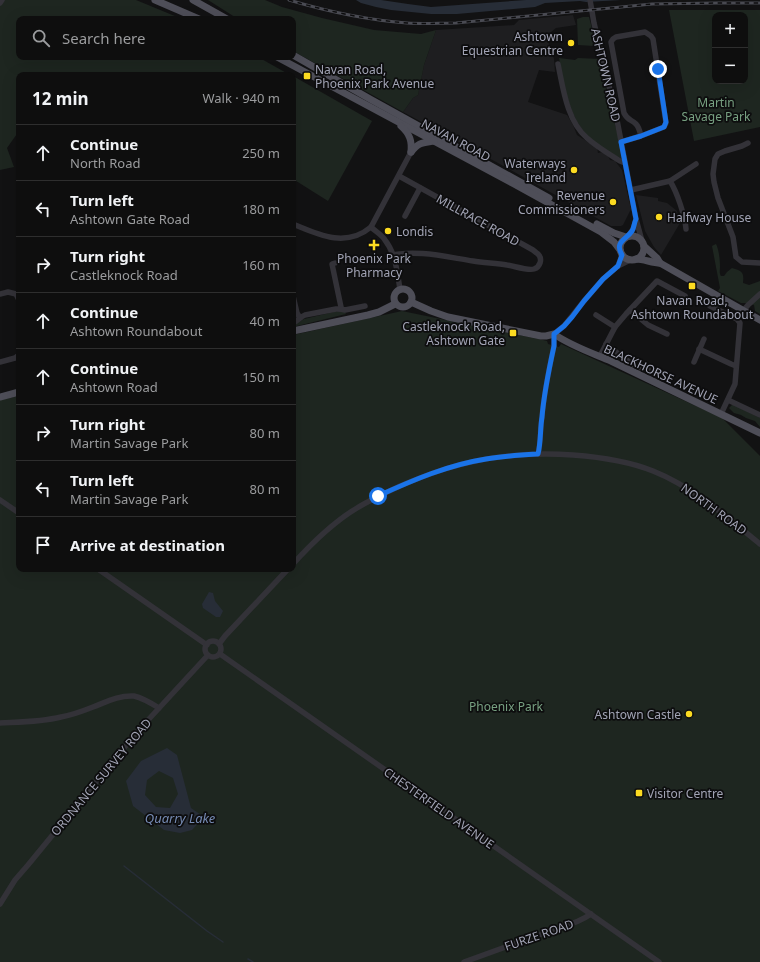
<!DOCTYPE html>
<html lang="en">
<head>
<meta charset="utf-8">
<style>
	body { margin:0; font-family:"Noto Sans",sans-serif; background:#171717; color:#f1f3f6 }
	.controls { position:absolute; right:12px; top:12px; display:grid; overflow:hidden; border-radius:8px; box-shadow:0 4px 16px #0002 }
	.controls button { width:36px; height:36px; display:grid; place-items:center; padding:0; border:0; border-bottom:1px solid #2e2e2e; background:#0e0e0e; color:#f1f3f6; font:20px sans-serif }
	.stop { position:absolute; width:12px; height:12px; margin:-9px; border:3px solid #1a73e8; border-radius:50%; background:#fff }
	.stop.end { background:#1a73e8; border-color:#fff; box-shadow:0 1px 4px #0008 }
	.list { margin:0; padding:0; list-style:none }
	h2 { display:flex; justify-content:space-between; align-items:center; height:52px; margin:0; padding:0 16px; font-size:17px }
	h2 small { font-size:13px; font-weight:400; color:#9b9c9e }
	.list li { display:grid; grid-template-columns:26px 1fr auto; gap:12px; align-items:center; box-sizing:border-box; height:56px; padding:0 16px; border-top:1px solid #2e2e2e }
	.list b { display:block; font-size:15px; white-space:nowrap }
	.list p { margin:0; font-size:13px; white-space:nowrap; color:#9b9c9e }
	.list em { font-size:13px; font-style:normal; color:#9b9c9e }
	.icon { flex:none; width:22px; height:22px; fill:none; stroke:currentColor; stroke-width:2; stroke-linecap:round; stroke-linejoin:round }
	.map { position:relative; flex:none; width:760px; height:962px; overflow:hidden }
	.search { position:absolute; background:#0e0e0e; box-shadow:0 4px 16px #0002; left:16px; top:16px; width:280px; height:44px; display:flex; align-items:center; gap:10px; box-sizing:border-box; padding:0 14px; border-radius:8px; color:#9b9c9e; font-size:15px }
	.panel { position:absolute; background:#0e0e0e; box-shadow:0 4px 16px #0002; left:16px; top:72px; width:280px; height:500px; border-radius:8px }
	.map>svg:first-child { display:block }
</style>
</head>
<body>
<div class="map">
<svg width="760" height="962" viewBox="0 0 760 962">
	<rect width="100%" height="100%" fill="#121213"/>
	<g fill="#1e1e20">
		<path d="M573,15L576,25L556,28L551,32L548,38V42L554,59L555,72L539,70L528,102L567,115L573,125L577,135L597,148L598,153L603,152L608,156L610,160L615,161L622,170L631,209L623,225L621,226H611L498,163L403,112L413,98L418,95L424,65L436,30L514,25L519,20Z"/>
		<path d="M636,195L658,198V201L667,203L677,211L680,223L661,255L654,247L645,231Z"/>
	</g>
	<g fill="#1e2620" fill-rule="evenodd">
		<path d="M0,0H136L182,19H19V57H258L290,75H19V131L7,148L14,167L0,170Z"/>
		<path d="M208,0H265L282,7L322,18L374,30L421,34L436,30L424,65L418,95L413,98L403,112L293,51V19H238Z"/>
		<path d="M669,10H760V127L694,141ZM715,15H745V81H715Z"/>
		<path d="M583,17H589L596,44L594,46L578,45L577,19Z"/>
		<path d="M559,58L575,60L578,58L600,59L605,85L624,160C613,154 602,148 592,140C568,118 565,88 559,58Z"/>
		<path d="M293,76L372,121L328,201L293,179Z"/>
		<path d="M716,244C719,250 720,260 720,267C720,270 719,273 721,276H724L727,272L732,268C743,271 744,273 743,283L749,285L760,281V314L755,311L754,305L746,303H741L718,291L720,288L712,246Z"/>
		<path d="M338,311L345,312L346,314L293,327V325L304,319Z"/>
		<path d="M402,311L543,340L547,341L548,344L559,347L561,344L722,418L760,456V962H0V400L19,396V569H293V335Z"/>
		<path d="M733,404L760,418V427L755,421L746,418L741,415L734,413L729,408Z"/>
	</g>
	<g fill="#272d37" fill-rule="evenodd">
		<path d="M356,0H381L408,4L431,7L526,0H621L586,2L580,1L545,3L535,7L457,14H431L391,10L376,7L361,3Z"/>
		<path d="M209,592L213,593L215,601L223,611L220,617H216L203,608L202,604Z"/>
		<path d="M167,748L177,755L191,808L204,817L192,830L180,833L164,830L133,806L126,781L141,761ZM159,771L173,778L178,794L170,808L156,807L145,795L147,780Z"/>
	</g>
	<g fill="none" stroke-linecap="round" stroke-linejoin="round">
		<g stroke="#272d37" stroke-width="1.5">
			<path d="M124,866L207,931L223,942"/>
			<path d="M248,959L253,962"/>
		</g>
		<g stroke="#333238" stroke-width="5.5">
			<path d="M590,0L594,23L617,120L636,219L642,241"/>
			<path d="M0,3L2,0"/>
			<path d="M558,64C563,88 567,121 587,138C597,147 609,154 620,161L625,163"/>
			<path d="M621,142L641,136L664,127L666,123L653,39L651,36L645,32L616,37L613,39L611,42L624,113C628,121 631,119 636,124C639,127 640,132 641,136"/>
			<path d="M748,143L742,146L725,151L718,154L715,159L713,174L714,182L718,198L733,237L736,257L742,262L760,263"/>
			<path d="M670,181C677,192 685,216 686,229"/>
			<path d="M631,190L670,181L696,164"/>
			<path d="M405,216L420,188"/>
			<path d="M293,224C319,235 346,248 371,227L411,152"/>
			<path d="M371,227C375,231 382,235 385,240C396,254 397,272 400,289"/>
			<path d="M628,236L633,229L636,220"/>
			<path d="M388,256C416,249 446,257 473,261C484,263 496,263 507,265C514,266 528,271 534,269C540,267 543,259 538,254C538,254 534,251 533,250L399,176"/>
			<path d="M335,263L332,264L341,307L340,309"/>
			<path d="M618,266L622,255"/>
			<path d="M0,294L8,292L16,294L19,300V303"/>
			<path d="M293,296L297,313L300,318"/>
			<path d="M710,306L737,319L740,323L735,384L721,414"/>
			<path d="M630,310L648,325L667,334"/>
			<path d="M744,310L748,305L760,294"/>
			<path d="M596,315L615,327"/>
			<path d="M293,323C298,321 300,317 305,315L336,309H340L345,310L365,306"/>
			<path d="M606,344C616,352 635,369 648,369"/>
			<path d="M699,349L731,364L736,366"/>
			<path d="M600,356L615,327L626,314L657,281L685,296"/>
			<path d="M0,362L15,358L19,355"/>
			<path d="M694,362L704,339"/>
			<path d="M728,400L760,415"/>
			<path d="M538,454C541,442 540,429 542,417C544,393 549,369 554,346V334L564,326L584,301L603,279L618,266L630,260"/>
			<path d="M0,500L19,513"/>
			<path d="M293,564C312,543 332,523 357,508C370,500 385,493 400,486C414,480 429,474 445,469C486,456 530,452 573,455C600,457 628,461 653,471C693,487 727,517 760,544"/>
			<path d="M98,569L207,645"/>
			<circle cx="213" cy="649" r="8"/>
			<path d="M219,644L225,636L288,569"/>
			<path d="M220,654L659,962"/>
			<path d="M0,723C20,722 41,722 61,717C72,715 83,711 93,707C106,702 119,695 134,696C143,698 151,703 159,708"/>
			<path d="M0,904L15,880L28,865L137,732L208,655"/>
			<path d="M464,962L561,927C572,924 581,921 591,914"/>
		</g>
		<g stroke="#4e4e58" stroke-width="7">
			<path d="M155,0L199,19"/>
			<path d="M193,0L227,19"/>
			<path d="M293,55L370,99L549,198"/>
			<path d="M277,57L514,184L601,232L614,242L620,250"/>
			<path d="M401,126C410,134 412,141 411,152"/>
			<path d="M411,152C419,142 422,143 434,141"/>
			<path d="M597,224L614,233L626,237"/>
			<circle cx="632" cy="248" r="12"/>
			<path d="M644,246L657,258L660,263"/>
			<path d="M636,259C644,259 652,263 660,263L760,320"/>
			<circle cx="403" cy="298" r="9"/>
			<path d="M411,302L431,311L448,317L541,336H546L554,334C571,346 592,353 611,361L760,433"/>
			<path d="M293,331L368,315L379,312L395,304"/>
			<path d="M0,397L19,392"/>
		</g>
		<g stroke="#494a52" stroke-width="3">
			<path id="rail" d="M289,0C326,11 368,20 407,23C423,24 439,23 456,23L652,4L717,3H760"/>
		</g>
		<use href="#rail" stroke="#0d0d0e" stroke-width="1.5" stroke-dasharray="4.5" stroke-linecap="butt"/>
	</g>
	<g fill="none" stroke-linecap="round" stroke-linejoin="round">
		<path stroke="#1a73e8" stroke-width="5" d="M378,496C413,480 448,465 486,459C503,456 521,455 538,454C541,442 540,429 542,417C544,393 549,369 554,346V334L564,326L572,317L584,301L603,279L618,266L622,255C614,242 626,240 632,231C634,228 634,223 636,219L621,142L641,136L664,127L666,122L658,69"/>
	</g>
	<g fill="#fcdb21" stroke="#0d0d0e" stroke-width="1.5">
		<circle cx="571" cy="43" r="4"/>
		<rect x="303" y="72" width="8" height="8" rx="2"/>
		<circle cx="574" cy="170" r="4"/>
		<circle cx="613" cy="202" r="4"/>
		<circle cx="659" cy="217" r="4"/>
		<circle cx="388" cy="231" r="4"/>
		<path d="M372 239h4v4h4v4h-4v4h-4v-4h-4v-4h4z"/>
		<rect x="688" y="282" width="8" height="8" rx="2"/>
		<rect x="509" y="329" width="8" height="8" rx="2"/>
		<circle cx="689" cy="714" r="4"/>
		<rect x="635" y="789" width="8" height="8" rx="2"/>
	</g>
	<g text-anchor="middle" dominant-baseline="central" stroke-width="3.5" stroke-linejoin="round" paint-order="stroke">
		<g font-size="12" fill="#a2a4b5" stroke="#0d0d0e" text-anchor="end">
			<text x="563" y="36">Ashtown<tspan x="563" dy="14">Equestrian Centre</tspan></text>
			<text x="315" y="69" text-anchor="start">Navan Road,<tspan x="315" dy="14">Phoenix Park Avenue</tspan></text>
			<text x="566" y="163">Waterways<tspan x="566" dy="14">Ireland</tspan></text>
			<text x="605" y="195">Revenue<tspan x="605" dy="14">Commissioners</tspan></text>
			<text x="667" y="217" text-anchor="start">Halfway House</text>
			<text x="396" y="231" text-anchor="start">Londis</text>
			<text x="374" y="258" text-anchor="middle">Phoenix Park<tspan x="374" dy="14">Pharmacy</tspan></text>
			<text x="692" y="300" text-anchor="middle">Navan Road,<tspan x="692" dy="14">Ashtown Roundabout</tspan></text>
			<text x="505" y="326">Castleknock Road,<tspan x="505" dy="14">Ashtown Gate</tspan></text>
			<text x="681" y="714">Ashtown Castle</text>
			<text x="647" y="793" text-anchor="start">Visitor Centre</text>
		</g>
		<g font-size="12" fill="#a2a4b5" stroke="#0d0d0e">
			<text transform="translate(606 75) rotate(77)">ASHTOWN ROAD</text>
			<text transform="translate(456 140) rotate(28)">NAVAN ROAD</text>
			<text transform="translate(478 220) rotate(29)">MILLRACE ROAD</text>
			<text transform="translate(661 374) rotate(25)">BLACKHORSE AVENUE</text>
			<text transform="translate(714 509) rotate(36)">NORTH ROAD</text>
			<text transform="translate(101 777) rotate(-50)">ORDNANCE SURVEY ROAD</text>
			<text transform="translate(439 808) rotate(35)">CHESTERFIELD AVENUE</text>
			<text transform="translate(539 935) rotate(-19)">FURZE ROAD</text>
		</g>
		<g font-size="12" fill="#78a182" stroke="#0d0d0e">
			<text x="716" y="102">Martin<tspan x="716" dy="14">Savage Park</tspan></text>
			<text x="506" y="706">Phoenix Park</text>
		</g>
		<g font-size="13" font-style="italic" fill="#768bb3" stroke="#0d0d0e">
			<text x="180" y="818">Quarry Lake</text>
		</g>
	</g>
</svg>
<div class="controls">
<button>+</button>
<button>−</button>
</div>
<div class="stop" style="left:378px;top:496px"></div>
<div class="stop end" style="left:658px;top:69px"></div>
<div class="search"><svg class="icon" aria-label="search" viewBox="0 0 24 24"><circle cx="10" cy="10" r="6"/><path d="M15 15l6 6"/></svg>Search here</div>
<section class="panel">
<h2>12 min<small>Walk · 940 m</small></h2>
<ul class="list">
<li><svg class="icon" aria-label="ahead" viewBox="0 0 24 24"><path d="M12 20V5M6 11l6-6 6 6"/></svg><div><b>Continue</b><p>North Road</p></div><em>250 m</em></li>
<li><svg class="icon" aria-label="left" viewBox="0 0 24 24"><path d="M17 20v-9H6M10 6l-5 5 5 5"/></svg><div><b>Turn left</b><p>Ashtown Gate Road</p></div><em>180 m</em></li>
<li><svg class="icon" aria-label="right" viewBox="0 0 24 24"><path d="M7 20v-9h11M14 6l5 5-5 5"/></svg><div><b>Turn right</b><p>Castleknock Road</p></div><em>160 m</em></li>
<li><svg class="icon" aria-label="ahead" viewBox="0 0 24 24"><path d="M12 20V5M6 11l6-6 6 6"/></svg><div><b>Continue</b><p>Ashtown Roundabout</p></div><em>40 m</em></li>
<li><svg class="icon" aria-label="ahead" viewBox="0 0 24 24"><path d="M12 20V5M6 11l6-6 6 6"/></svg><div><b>Continue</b><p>Ashtown Road</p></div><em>150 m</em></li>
<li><svg class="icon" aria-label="right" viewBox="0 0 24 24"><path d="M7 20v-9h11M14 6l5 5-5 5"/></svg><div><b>Turn right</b><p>Martin Savage Park</p></div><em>80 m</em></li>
<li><svg class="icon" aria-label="left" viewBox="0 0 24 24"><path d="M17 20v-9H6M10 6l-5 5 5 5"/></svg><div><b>Turn left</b><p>Martin Savage Park</p></div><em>80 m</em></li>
<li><svg class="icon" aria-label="arrive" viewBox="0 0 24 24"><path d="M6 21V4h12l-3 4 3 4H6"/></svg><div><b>Arrive at destination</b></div></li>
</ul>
</section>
</div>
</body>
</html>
